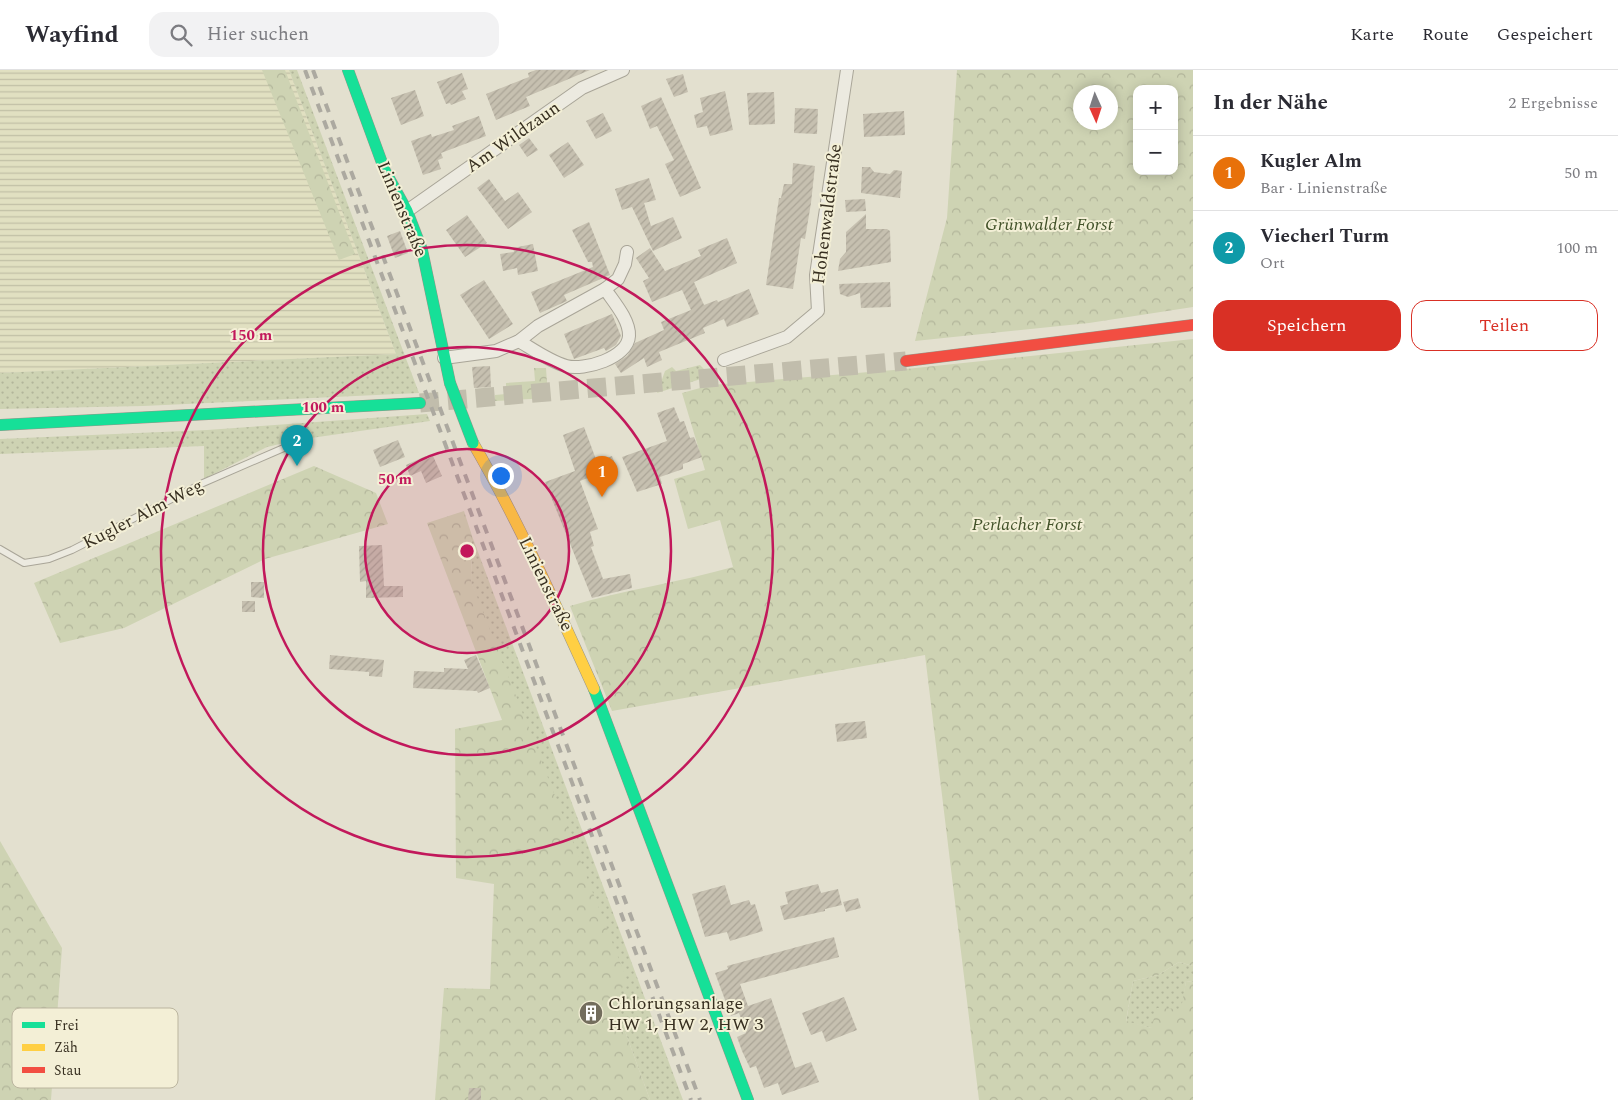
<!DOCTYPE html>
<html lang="de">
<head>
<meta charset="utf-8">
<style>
	body { margin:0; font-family:Spectral,serif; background:#f2f2f3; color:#2b2b33 }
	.controls { position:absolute; right:15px; top:15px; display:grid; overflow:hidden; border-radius:10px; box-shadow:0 2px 12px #0003 }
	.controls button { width:45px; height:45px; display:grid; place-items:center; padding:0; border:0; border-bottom:1px solid #e1e1e2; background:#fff; color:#2b2b33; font:25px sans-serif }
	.compass { position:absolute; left:1073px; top:15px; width:45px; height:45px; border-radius:50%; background:#fff; box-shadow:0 2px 12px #0003; rotate:177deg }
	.you { position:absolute; left:500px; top:405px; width:18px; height:18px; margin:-12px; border:4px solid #fff; border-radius:50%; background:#1a73e8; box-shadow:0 0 0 8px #1a73e833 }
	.badge { display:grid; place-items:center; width:32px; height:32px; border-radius:50%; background:#d93025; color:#fff; font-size:16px; font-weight:700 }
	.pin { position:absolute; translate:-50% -41px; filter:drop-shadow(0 1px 2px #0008) }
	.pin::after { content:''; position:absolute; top:26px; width:18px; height:15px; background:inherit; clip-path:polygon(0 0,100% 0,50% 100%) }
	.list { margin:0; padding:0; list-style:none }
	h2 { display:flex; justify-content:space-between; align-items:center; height:65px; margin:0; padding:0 20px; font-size:21px }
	h2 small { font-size:16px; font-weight:400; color:#7c7c81 }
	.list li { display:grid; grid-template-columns:32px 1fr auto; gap:15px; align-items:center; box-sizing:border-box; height:75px; padding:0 20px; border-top:1px solid #e1e1e2 }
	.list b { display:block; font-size:19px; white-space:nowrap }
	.list p { margin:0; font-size:16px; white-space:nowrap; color:#7c7c81 }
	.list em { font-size:16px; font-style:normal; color:#7c7c81 }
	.actions { display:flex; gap:10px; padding:15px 20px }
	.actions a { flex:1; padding:11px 0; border:1px solid #d93025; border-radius:15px; text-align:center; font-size:18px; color:#d93025 }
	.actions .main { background:#d93025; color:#fff }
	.icon { flex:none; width:28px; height:28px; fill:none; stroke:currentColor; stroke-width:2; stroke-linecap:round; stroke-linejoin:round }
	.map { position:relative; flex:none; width:1193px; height:1030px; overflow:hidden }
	header { display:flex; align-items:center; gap:30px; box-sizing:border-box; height:70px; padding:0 25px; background:#fff; border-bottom:1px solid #e1e1e2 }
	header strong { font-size:24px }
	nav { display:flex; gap:28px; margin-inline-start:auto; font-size:18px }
	.search { width:350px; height:45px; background:#f2f2f3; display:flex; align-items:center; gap:12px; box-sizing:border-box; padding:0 18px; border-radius:15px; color:#7c7c81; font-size:19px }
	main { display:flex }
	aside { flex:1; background:#fff }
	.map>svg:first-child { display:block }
</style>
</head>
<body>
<header>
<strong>Wayfind</strong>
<div class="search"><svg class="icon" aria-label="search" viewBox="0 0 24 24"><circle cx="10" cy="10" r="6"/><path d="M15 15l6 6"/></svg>Hier suchen</div>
<nav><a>Karte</a><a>Route</a><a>Gespeichert</a></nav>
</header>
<main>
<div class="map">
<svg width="1193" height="1030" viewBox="0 0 1193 1030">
	<defs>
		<pattern id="farmland-rules" width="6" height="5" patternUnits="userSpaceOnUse" patternTransform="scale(1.25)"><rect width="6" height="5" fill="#e1e0c1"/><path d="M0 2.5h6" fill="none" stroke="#c2c0a6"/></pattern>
		<pattern id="grass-dots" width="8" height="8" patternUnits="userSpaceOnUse" patternTransform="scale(1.25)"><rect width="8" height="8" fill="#ced3b3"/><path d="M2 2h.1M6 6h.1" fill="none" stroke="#b2b59a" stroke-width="1.8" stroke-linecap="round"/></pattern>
		<pattern id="forest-crowns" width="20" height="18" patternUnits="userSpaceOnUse" patternTransform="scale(1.25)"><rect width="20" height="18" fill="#ced3b3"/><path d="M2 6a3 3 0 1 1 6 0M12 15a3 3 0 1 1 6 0" fill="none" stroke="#b2b59a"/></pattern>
		<pattern id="building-hatch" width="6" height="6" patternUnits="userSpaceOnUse" patternTransform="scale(1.25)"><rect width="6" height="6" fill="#c6c0b0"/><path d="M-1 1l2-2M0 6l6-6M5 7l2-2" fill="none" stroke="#aba597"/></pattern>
	</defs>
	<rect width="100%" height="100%" fill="#e3e0cf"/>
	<path fill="url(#farmland-rules)" d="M0,0H289L396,284L0,303Z"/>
	<g fill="url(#grass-dots)">
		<path d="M289,0H297L419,323L143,336L0,339V303L396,284Z"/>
		<path d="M700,295L709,304L707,307L657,323L665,301L672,297L676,301Z"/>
		<path d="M427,344L430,351L297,370L267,377L204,409V376L0,384V369L207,360Z"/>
		<path d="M472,466L683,1030H650L614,931L471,511Z"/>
		<path d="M1179,892L1193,896V912L1186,911L1182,939L1151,958L1126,952L1133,911L1158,905Z"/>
	</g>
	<g fill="url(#forest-crowns)" fill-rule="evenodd">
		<path d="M262,0H285L355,184L339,190Z"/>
		<path d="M957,0H1193V237L1089,253L915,271L947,148ZM1137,19H1174V101H1137ZM1080,22H1110V52H1080Z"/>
		<path d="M1193,269V896L1179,892L1158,905L1133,911L1126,951L1151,958L1157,938L1181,939L1186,911L1193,912V1030H979L925,585L612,641L570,536C624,520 680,512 733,497L720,450L688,459L674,409L705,400L682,323L711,315L906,299Z"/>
		<path d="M534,298H546L548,328L495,331V325L506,324V313L535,311Z"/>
		<path d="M314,396L376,423L388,454L265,489L124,558L60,573L34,513Z"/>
		<path d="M464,441L472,466L471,511L627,910L614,931L650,1030H435L444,918L490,919L494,814L456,808L455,659L502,650L427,453Z"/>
		<path d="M0,771L62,878L51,1030H0Z"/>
	</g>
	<g fill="url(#building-hatch)">
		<path d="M536,0H590L526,27L530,36L496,50L486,24L529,7L528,3Z"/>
		<path d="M462,3L468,19L462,21L466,29L451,35L450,33L446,34L437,12Z"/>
		<path d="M683,4L688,22L674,27L666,9Z"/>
		<path d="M415,20L424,46L401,55L391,28Z"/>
		<path d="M725,21L733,60L710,66L707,56L697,58L694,45L703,42L700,28Z"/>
		<path d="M774,22L775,54L749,55L747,23Z"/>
		<path d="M661,27L701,118L680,127L665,94L674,90L657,56L650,59L641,36Z"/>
		<path d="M795,38L818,39L817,64L794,63Z"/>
		<path d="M904,41L905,65L864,67L863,44Z"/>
		<path d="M603,43L612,61L596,69L586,51Z"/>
		<path d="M479,46L486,66L441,83L443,88L438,90L441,99L423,105L411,71L431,64L432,67L454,60L452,56Z"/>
		<path d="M529,68L538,80L527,87L519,75Z"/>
		<path d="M568,72L584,95L564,108L549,85Z"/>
		<path d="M793,93L815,96L811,133L805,169L801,168L793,219L766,215L779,128H781L784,114H792Z"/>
		<path d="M862,97H870L874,102L890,104L894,100L902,101L900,128L861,123Z"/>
		<path d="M649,108L656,130L644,133L651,156L673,147L682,168L653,181L632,137L622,140L615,119Z"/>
		<path d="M489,109L505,131L518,122L532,142L508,159L477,118Z"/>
		<path d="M865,129L866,141L846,142L845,130Z"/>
		<path d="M866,144V159H887L890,161L891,192L838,201L840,189L846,182V162Z"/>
		<path d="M467,145L487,173L465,187L446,160Z"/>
		<path d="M589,152L610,205L564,225L567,231L540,243L531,222L593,197L592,192H588L572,160Z"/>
		<path d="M400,161L408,183L395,188L387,166Z"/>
		<path d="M727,168L737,193L694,212L704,235L717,230L718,232L749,219L759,244L727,257L724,249L703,258L705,263L659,282L662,290L647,297L644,288L621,303L615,294L627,286L635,273L664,260L661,252L691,240L682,220L652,232L643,211L649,208L636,188L650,178L665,201L701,186L698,180Z"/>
		<path d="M533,174L538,201L518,205L517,198L503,201L500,184L514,182L513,178Z"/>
		<path d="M484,210L513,254L489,269L460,225Z"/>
		<path d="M890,212L891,237L861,238L860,223L848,227L840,224L839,214Z"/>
		<path d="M612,244L621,266L616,275L606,281L604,278L574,289L564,264Z"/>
		<path d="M490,296L491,317L474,318L472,297Z"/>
		<path d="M674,337L680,352L684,351L690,368L694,367L702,387L683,394V399L660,407L662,414L637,422L622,387L667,371L657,343Z"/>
		<path d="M584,357L597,392L612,386L616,397L580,411L598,459L590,462L594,476L591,477L603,509L630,504L632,518L592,528L545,412L575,401L563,365Z"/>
		<path d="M398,370L405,387L380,397L373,380Z"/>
		<path d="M426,386L427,389L433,386L442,406L426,413L421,401L410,406L406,395Z"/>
		<path d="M382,475L384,516H403V527L366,528V511L360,512L359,476Z"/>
		<path d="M251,512H264V528L251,527Z"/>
		<rect x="242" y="531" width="13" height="11"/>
		<path d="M330,585L384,590L382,607L369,606V602L329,599Z"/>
		<path d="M476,585L490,618L478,623L477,621L413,618L414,601L444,602V598L468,599L464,590Z"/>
		<path d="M865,651L867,668L837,672L835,654Z"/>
		<path d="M818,814L821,823L838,819L842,835L825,839V841L784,850L780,836L788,834L785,822Z"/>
		<path d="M725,815L731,835L749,830L751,835L755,834L763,861L730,871L727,862L705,867L692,824Z"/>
		<path d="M858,828L861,838L846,842L843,832Z"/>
		<path d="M834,867L839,887L740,914L748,936L771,928L795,998L811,992L819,1012L782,1025L778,1013L764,1018L756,996L750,998L742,981L737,967L746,963L739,943L731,946L715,903L728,899L727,896Z"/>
		<path d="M844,927L857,960L826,972L822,961L811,965L802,943Z"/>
		<path d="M592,931L600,951L590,955L582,935Z"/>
		<path d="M469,1018H481V1030H468Z"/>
	</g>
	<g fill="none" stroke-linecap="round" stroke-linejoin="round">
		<path stroke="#c1bdac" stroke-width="19" stroke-dasharray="19 9" stroke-linecap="butt" d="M420,333L906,291"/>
		<g stroke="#a9a598" stroke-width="8">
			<path id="lane" d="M0,479L24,493L49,489L72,480L203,413L286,377"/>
		</g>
		<g stroke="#a9a598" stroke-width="14">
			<g id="street">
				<path d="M407,141L582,18L623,0"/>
				<path d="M519,271C534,280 549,291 566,296C584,301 628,288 629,266C630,250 613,231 605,219"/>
				<path d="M444,288L496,281L519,271L538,256L605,219L618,209L625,194L627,182"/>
				<path d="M724,290L787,267L818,241L816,205L847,0"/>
			</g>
		</g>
		<g stroke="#989488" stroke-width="12">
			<g id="fast">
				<path d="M348,0L385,101L407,141L422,180L450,313"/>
				<path d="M0,355L420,333"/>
				<path d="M594,619L748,1030"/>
			</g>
		</g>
		<g stroke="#989488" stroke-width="12">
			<path id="slow" d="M473,373C519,452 556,536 594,619"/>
		</g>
		<g stroke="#989488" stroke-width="12">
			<path id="jam" d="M906,291L1193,255"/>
		</g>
		<use href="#lane" stroke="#eceae0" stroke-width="6"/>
		<use href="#street" stroke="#eceae0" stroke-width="12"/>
		<use href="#fast" stroke="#16e098" stroke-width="11"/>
		<use href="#slow" stroke="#ffcf43" stroke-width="11"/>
		<use href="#jam" stroke="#f24e42" stroke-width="11"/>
		<g stroke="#aca9a0" stroke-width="4" stroke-dasharray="9 9" stroke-linecap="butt">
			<path d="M305,0L691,1030"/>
			<path d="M313,0L700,1030"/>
		</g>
		<g stroke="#989488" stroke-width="12" stroke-linecap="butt">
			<path id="fast-bridge" d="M450,313L473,373"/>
		</g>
		<use href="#fast-bridge" stroke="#16e098" stroke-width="11"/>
	</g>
	<circle cx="467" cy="481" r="102" fill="#c2185b" fill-opacity=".12"/>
	<g fill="none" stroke="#c2185b" stroke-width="2.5">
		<circle cx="467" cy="481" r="102"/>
		<circle cx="467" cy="481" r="204"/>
		<circle cx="467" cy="481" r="306"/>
	</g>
	<defs>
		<g id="building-disc" transform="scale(1.25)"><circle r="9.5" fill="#736d5d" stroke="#f3efd6"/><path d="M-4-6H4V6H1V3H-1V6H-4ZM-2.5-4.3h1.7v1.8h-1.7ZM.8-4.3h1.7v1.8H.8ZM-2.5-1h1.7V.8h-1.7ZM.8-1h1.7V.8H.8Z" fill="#fff"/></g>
	</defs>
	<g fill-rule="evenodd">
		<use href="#building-disc" x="591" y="943"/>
	</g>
	<g text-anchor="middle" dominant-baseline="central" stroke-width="4" stroke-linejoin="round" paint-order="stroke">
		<g font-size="18" fill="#372f20" stroke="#f3efd6">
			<text transform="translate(513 67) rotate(-35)">Am Wildzaun</text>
			<text transform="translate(402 139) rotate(67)">Linienstraße</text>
			<text transform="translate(827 144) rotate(-83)">Hohenwaldstraße</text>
			<text transform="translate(143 444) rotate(-27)">Kugler Alm Weg</text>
			<text transform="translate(546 514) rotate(64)">Linienstraße</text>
		</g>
		<g font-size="18" font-style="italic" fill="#425229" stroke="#f3efd6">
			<text x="1049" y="154">Grünwalder Forst</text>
			<text x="1027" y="454">Perlacher Forst</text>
		</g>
		<g font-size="18" fill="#372f20" stroke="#f3efd6" text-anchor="start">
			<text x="608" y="933">Chlorungsanlage<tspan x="608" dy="21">HW 1, HW 2, HW 3</tspan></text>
		</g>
	</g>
	<rect x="12" y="938" width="166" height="80" rx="8" fill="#f3efd6" stroke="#bbb59f" stroke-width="1"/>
	<rect x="22" y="952" width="23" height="6" fill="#16e098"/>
	<rect x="22" y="974" width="23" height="7" fill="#ffcf43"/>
	<rect x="22" y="997" width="23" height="6" fill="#f24e42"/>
	<g font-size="14" fill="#372f20">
		<text x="54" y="960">Frei</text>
		<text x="54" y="982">Zäh</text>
		<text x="54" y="1005">Stau</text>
	</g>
	<circle cx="467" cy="481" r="8" fill="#c2185b" stroke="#f3efd6" stroke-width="2.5"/>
	<g font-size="15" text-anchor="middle" font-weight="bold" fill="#c2185b" stroke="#f3efd6" stroke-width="4" stroke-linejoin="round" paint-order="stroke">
		<text x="251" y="270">150 m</text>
		<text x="323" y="342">100 m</text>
		<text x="395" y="414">50 m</text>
	</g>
</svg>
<div class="controls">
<button>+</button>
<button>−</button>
</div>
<svg class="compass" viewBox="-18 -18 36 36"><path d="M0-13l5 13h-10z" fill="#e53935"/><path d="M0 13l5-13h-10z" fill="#7c7c81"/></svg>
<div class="you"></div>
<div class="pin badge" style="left:602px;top:427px;background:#e8710a">1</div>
<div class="pin badge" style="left:297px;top:396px;background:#0f9aa8">2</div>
</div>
<aside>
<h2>In der Nähe<small>2 Ergebnisse</small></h2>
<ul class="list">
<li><span class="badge" style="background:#e8710a">1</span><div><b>Kugler Alm</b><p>Bar · Linienstraße</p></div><em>50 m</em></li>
<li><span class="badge" style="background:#0f9aa8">2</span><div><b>Viecherl Turm</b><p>Ort</p></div><em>100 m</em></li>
</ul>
<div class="actions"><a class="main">Speichern</a><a>Teilen</a></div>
</aside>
</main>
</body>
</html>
